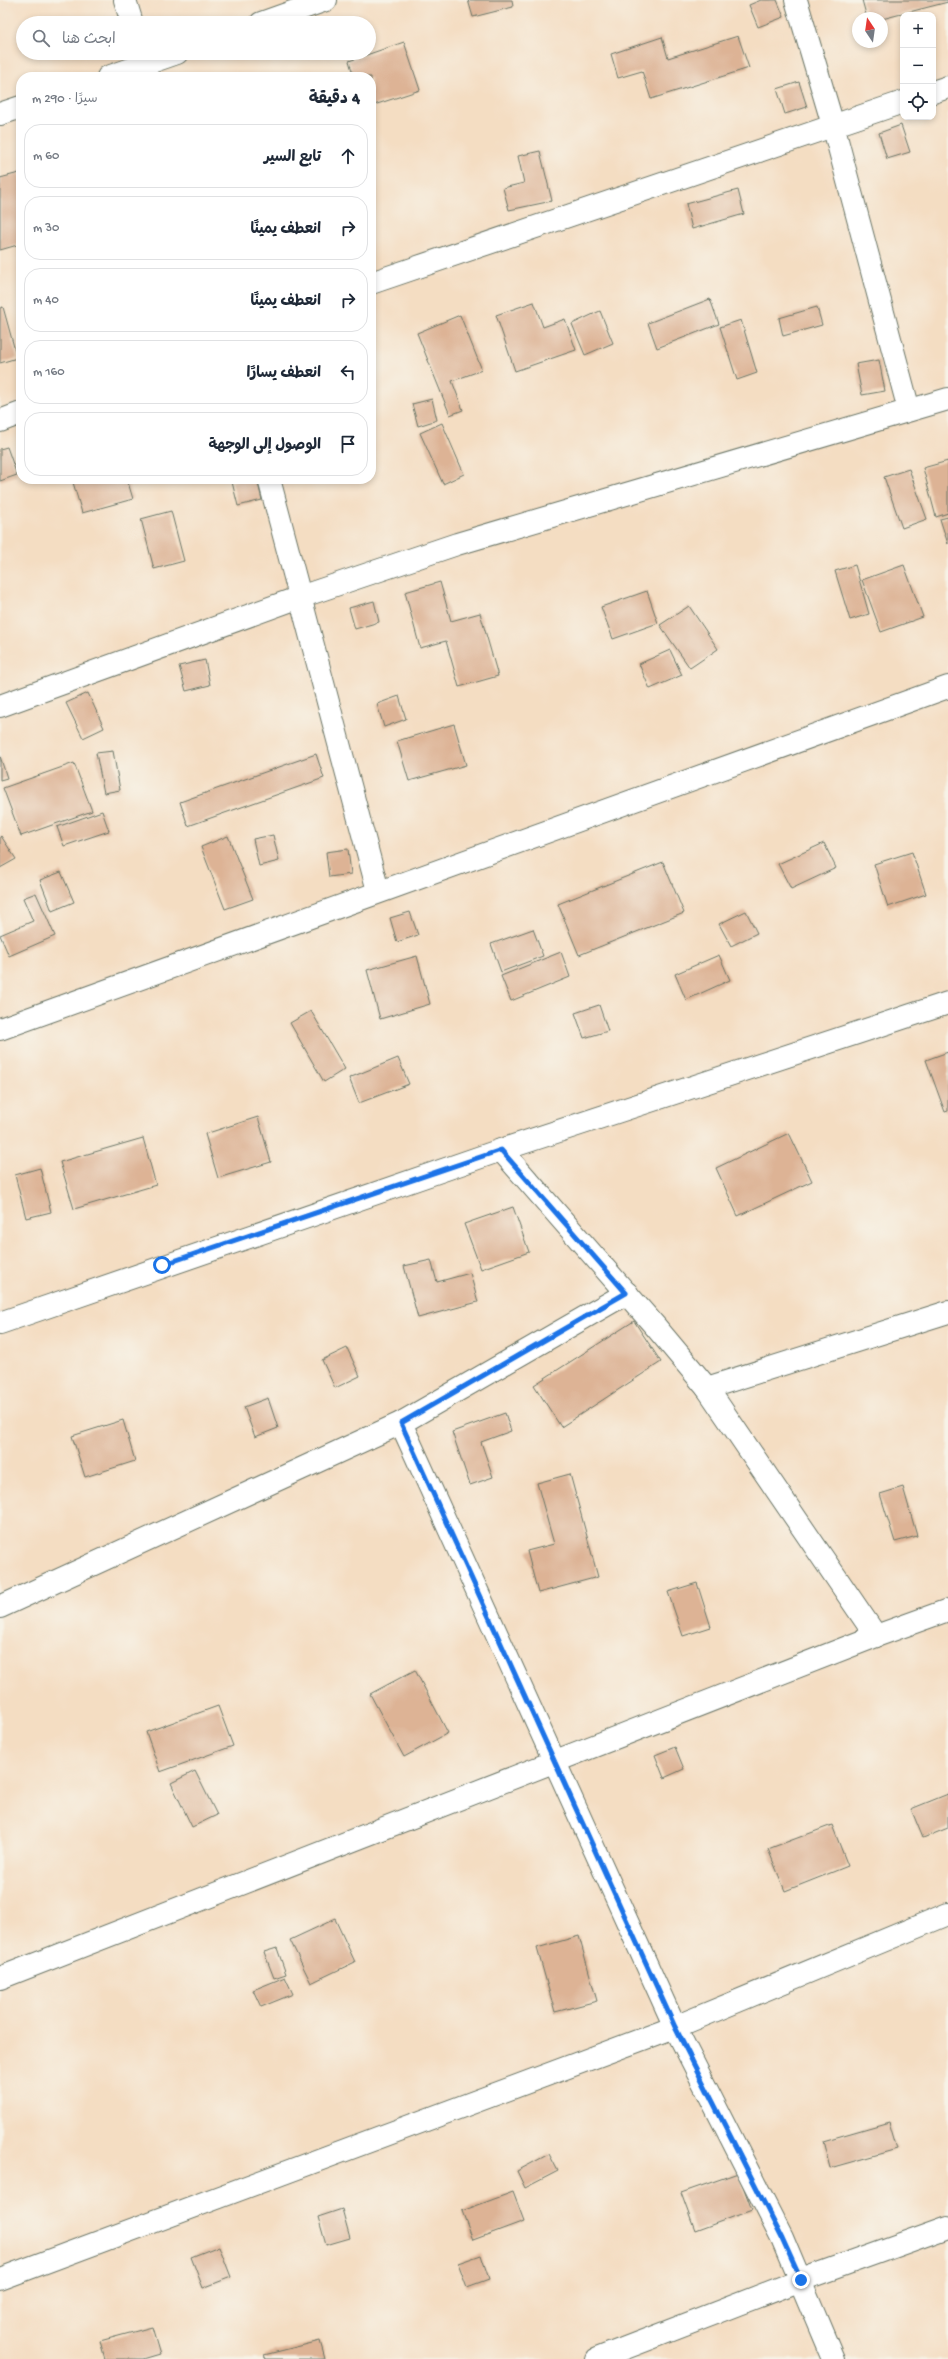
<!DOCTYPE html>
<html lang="ar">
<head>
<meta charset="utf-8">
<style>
	body { margin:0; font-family:"Gochi Hand","Playpen Sans Arabic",sans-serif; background:#f2f2f3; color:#1f2937; direction:rtl }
	.controls { position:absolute; right:12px; top:12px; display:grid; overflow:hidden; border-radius:8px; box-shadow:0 2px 6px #0003 }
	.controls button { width:36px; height:36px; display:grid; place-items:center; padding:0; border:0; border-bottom:1px solid #e0e1e3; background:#fff; color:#1f2937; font:20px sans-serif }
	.compass { position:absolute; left:852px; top:12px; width:36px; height:36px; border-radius:50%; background:#fff; box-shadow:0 2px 6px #0003; rotate:347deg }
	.stop { position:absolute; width:12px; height:12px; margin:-9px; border:3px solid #1a73e8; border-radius:50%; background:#fff }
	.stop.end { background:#1a73e8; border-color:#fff; box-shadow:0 1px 4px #0008 }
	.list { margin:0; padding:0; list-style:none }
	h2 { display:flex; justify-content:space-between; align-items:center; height:52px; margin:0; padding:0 16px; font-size:17px }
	h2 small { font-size:13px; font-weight:400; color:#747a83 }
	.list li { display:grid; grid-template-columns:26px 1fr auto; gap:12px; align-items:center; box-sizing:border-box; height:64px; margin:0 8px 8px; padding:0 8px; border:1px solid #e0e1e3; border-radius:16px }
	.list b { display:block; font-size:15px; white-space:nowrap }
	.list em { font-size:13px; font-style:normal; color:#747a83 }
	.icon { flex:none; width:22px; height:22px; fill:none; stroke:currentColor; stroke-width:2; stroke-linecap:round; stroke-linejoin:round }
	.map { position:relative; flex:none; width:948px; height:2359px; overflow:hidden; direction:ltr }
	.search { position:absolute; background:#fff; box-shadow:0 2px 6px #0003; left:16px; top:16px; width:360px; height:44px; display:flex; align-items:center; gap:10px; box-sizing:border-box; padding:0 14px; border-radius:22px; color:#747a83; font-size:15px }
	.panel { position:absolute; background:#fff; box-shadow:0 2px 6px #0003; left:16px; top:72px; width:360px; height:412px; border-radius:16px; direction:rtl }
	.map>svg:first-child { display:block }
</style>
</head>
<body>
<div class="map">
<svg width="948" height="2359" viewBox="0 0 948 2359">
	<rect width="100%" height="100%" fill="#f7f3e8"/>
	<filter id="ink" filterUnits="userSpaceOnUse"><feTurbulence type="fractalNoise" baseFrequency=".025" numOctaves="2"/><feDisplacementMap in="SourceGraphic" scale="8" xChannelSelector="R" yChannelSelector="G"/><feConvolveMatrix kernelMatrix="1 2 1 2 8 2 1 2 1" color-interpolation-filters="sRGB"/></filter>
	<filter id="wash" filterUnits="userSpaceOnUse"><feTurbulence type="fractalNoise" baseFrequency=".012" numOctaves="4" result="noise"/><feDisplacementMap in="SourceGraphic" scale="16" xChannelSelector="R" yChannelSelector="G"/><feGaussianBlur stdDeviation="0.9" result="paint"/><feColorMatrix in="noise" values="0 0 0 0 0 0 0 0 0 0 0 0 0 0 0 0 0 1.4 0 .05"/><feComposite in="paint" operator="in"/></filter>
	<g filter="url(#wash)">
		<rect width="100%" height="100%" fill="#f4ddc2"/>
		<g id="blocks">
			<g fill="#ddb395">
				<path d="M468,0H512L513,7L473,17Z"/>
				<path d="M761,0H777L784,17L758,27L749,5Z"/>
				<path d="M862,0H948V2L882,19L867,18Z"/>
				<path d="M738,36L749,68L651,99L642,71L618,78L611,54L662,37L668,58Z"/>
				<path d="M404,42L420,90L371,106V77H354L349,61Z"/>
				<path d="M332,72L334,77H316Z"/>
				<path d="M799,82L807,107L785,114L777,89Z"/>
				<path d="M901,125L910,152L887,159L879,133Z"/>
				<path d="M540,151L552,201L509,210L503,188L524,183L518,156Z"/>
				<path d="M19,173L21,182V244L0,250V178Z"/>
				<path d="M738,190L744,214L692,229L686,204Z"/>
				<path d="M710,299L719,324L657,348L648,323Z"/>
				<path d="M534,302L543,327L565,319L576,350L515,371L496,315Z"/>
				<path d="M3,307L17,358L0,363V308Z"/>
				<path d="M817,307L822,325L783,336L779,318Z"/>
				<path d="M600,311L613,343L585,355L572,324Z"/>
				<path d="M460,315L482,370L452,381L463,410L450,415L417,333Z"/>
				<path d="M741,320L757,373L737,380L720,327Z"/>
				<path d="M879,360L885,391L862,395L856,364Z"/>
				<path d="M432,399L437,420L418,426L412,404Z"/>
				<path d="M442,423L464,474L443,484L420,433Z"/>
				<path d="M7,447L17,475L0,481V449Z"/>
				<path d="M948,461V513L936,517L923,468Z"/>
				<path d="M909,469L927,519L902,528L884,477Z"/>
				<path d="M72,479H127L133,499L82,513Z"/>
				<path d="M242,479H257L262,500L238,506L232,482Z"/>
				<path d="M171,511L184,561L154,569L141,519Z"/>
				<path d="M948,517V544L940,519Z"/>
				<path d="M855,565L869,614L850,620L835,571Z"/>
				<path d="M904,565L923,617L881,632L862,580Z"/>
				<path d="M440,582L451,621L480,613L498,676L459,687L446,641L420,648L405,592Z"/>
				<path d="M647,591L658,623L613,639L601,607Z"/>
				<path d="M374,601L379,622L355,629L349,608Z"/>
				<path d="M689,606L718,649L690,668L660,625Z"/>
				<path d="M670,650L682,675L650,689L639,664Z"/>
				<path d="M205,660L210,685L186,691L179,666Z"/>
				<path d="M88,693L104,728L83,738L66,703Z"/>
				<path d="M399,696L406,719L384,727L377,704Z"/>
				<path d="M454,724L466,765L409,781L397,741Z"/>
				<path d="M113,751L120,790L104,793L96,753Z"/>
				<path d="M316,754L324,778L188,826L180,802Z"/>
				<path d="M0,756L7,778L0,780Z"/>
				<path d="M74,763L92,811L21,836L3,788Z"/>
				<path d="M102,811L109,831L64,846L57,827Z"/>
				<path d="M273,835L279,861L259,866L253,839Z"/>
				<path d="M1,836L16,859L0,868V837Z"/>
				<path d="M228,836L253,899L225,909L201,847Z"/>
				<path d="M824,843L836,868L791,889L778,864Z"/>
				<path d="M348,849L351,874L329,877L326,852Z"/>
				<path d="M912,852L926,894L888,907L874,864Z"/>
				<path d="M663,862L684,913L579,955L558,904Z"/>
				<path d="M61,872L74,902L52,911L40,880Z"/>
				<path d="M36,893L55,936L9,956L0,935L33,921L23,898Z"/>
				<path d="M746,911L757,933L731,946L719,924Z"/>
				<path d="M410,912L418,935L397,942L390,918Z"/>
				<path d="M533,929L543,956L501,972L491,944Z"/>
				<path d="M561,952L570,977L511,1001L501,976Z"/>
				<path d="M719,955L730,980L686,1000L675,974Z"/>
				<path d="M417,956L430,1004L380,1019L367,970Z"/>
				<path d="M599,1005L608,1031L584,1038L575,1013Z"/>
				<path d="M311,1011L345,1069L324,1082L290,1023Z"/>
				<path d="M948,1052V1111L945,1112L926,1060Z"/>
				<path d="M398,1058L409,1084L359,1103L349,1078Z"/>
				<path d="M258,1117L271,1162L218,1178L205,1134Z"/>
				<path d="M789,1133L812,1181L738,1216L716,1168Z"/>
				<path d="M143,1138L156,1185L74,1209L60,1162Z"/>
				<path d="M40,1168L51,1212L26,1218L15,1175Z"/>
				<path d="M513,1207L529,1252L481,1269L464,1224Z"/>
				<path d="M431,1260L437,1282L470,1273L478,1302L418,1318L404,1266Z"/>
				<path d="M634,1321L661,1362L561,1427L534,1385Z"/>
				<path d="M347,1348L360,1376L335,1388L322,1360Z"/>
				<path d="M268,1398L278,1428L255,1437L244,1407Z"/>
				<path d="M505,1413L511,1431L481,1442L493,1477L470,1485L452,1432Z"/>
				<path d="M123,1420L135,1461L85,1477L72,1436Z"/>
				<path d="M570,1474L598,1577L538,1593L527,1551L554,1544L537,1483Z"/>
				<path d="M903,1487L917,1536L895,1542L880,1494Z"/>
				<path d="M697,1583L711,1627L683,1636L668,1592Z"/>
				<path d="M415,1670L448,1733L404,1757L370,1694Z"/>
				<path d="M218,1706L233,1746L160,1772L146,1732Z"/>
				<path d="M675,1747L684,1769L664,1778L655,1755Z"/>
				<path d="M195,1771L217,1815L192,1827L171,1783Z"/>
				<path d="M948,1794V1828L923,1838L911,1809Z"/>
				<path d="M832,1825L848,1866L785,1891L768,1849Z"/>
				<path d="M335,1919L355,1962L311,1983L290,1940Z"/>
				<path d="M579,1936L597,2001L555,2012L537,1948Z"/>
				<path d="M277,1948L286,1974L274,1978L264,1952Z"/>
				<path d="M285,1977L293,1994L261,2007L253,1990Z"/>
				<path d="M889,2122L897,2149L830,2168L823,2141Z"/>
				<path d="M549,2154L558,2171L525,2188L517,2171Z"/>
				<path d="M738,2173L752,2210L695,2231L681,2193Z"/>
				<path d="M513,2192L524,2221L473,2240L462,2211Z"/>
				<path d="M342,2209L350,2238L326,2245L318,2217Z"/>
				<path d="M219,2246L231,2277L203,2288L191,2257Z"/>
				<path d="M481,2255L489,2279L467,2287L458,2263Z"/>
				<path d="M152,2327L160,2354L143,2359H105L100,2341Z"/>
				<path d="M320,2341L325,2359H266L264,2355Z"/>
			</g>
		</g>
	</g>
	<g filter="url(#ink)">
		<use href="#blocks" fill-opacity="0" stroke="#6a7566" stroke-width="1"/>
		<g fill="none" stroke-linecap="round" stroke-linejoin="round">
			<g stroke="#6a7566" stroke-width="24">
				<g id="minor">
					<path d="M125,0L132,23"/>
					<path d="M796,0L833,125L909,410"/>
					<path d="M261,23L326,0"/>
					<path d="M108,77L177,53"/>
					<path d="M933,92L948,87"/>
					<path d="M0,114L21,107"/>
					<path d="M371,283L903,102"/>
					<path d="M0,421L21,413"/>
					<path d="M269,479L378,891"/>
					<path d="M0,706L300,597L457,544L948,399"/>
					<path d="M0,1029L948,687"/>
					<path d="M501,1150L655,1326L707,1388L876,1636"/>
					<path d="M0,1323L501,1150L948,1003"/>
					<path d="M707,1388L948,1312"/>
					<path d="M401,1423L675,2027L782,2238L833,2359"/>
					<path d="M0,1607L401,1423L627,1293"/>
					<path d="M0,1978L876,1636L948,1610"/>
					<path d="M0,2279L675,2027L948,1914"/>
					<path d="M597,2359L801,2280L948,2227"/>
				</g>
			</g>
			<use href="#minor" stroke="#fff" stroke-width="22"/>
		</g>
	</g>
	<g fill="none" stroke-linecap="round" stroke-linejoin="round" filter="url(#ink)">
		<path stroke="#1a73e8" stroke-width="5" d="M162,1265L501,1150L626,1293L401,1423L675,2027L782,2238L801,2280"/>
	</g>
</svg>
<div class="controls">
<button>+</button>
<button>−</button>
<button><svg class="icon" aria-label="locate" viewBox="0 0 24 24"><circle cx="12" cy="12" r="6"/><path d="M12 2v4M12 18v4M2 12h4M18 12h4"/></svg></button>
</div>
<svg class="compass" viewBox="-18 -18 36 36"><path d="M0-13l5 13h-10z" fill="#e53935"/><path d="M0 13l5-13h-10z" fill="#747a83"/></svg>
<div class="stop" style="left:162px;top:1265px"></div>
<div class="stop end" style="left:801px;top:2280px"></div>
<div class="search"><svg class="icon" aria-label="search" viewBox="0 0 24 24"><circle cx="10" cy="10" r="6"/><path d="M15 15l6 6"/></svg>ابحث هنا</div>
<section class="panel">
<h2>4 دقيقة<small>سيرًا · 290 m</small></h2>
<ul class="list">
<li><svg class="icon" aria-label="ahead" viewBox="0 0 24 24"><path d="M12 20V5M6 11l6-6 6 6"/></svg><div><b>تابع السير</b></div><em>60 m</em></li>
<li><svg class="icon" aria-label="right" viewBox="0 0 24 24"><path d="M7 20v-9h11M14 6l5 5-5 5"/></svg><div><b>انعطف يمينًا</b></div><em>30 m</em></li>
<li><svg class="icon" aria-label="right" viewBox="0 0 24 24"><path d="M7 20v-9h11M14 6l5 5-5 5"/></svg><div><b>انعطف يمينًا</b></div><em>40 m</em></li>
<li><svg class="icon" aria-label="left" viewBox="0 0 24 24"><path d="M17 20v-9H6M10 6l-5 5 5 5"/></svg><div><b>انعطف يسارًا</b></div><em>160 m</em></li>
<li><svg class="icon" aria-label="arrive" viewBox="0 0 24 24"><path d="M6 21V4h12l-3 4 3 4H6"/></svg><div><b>الوصول إلى الوجهة</b></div></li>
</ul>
</section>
</div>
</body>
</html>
